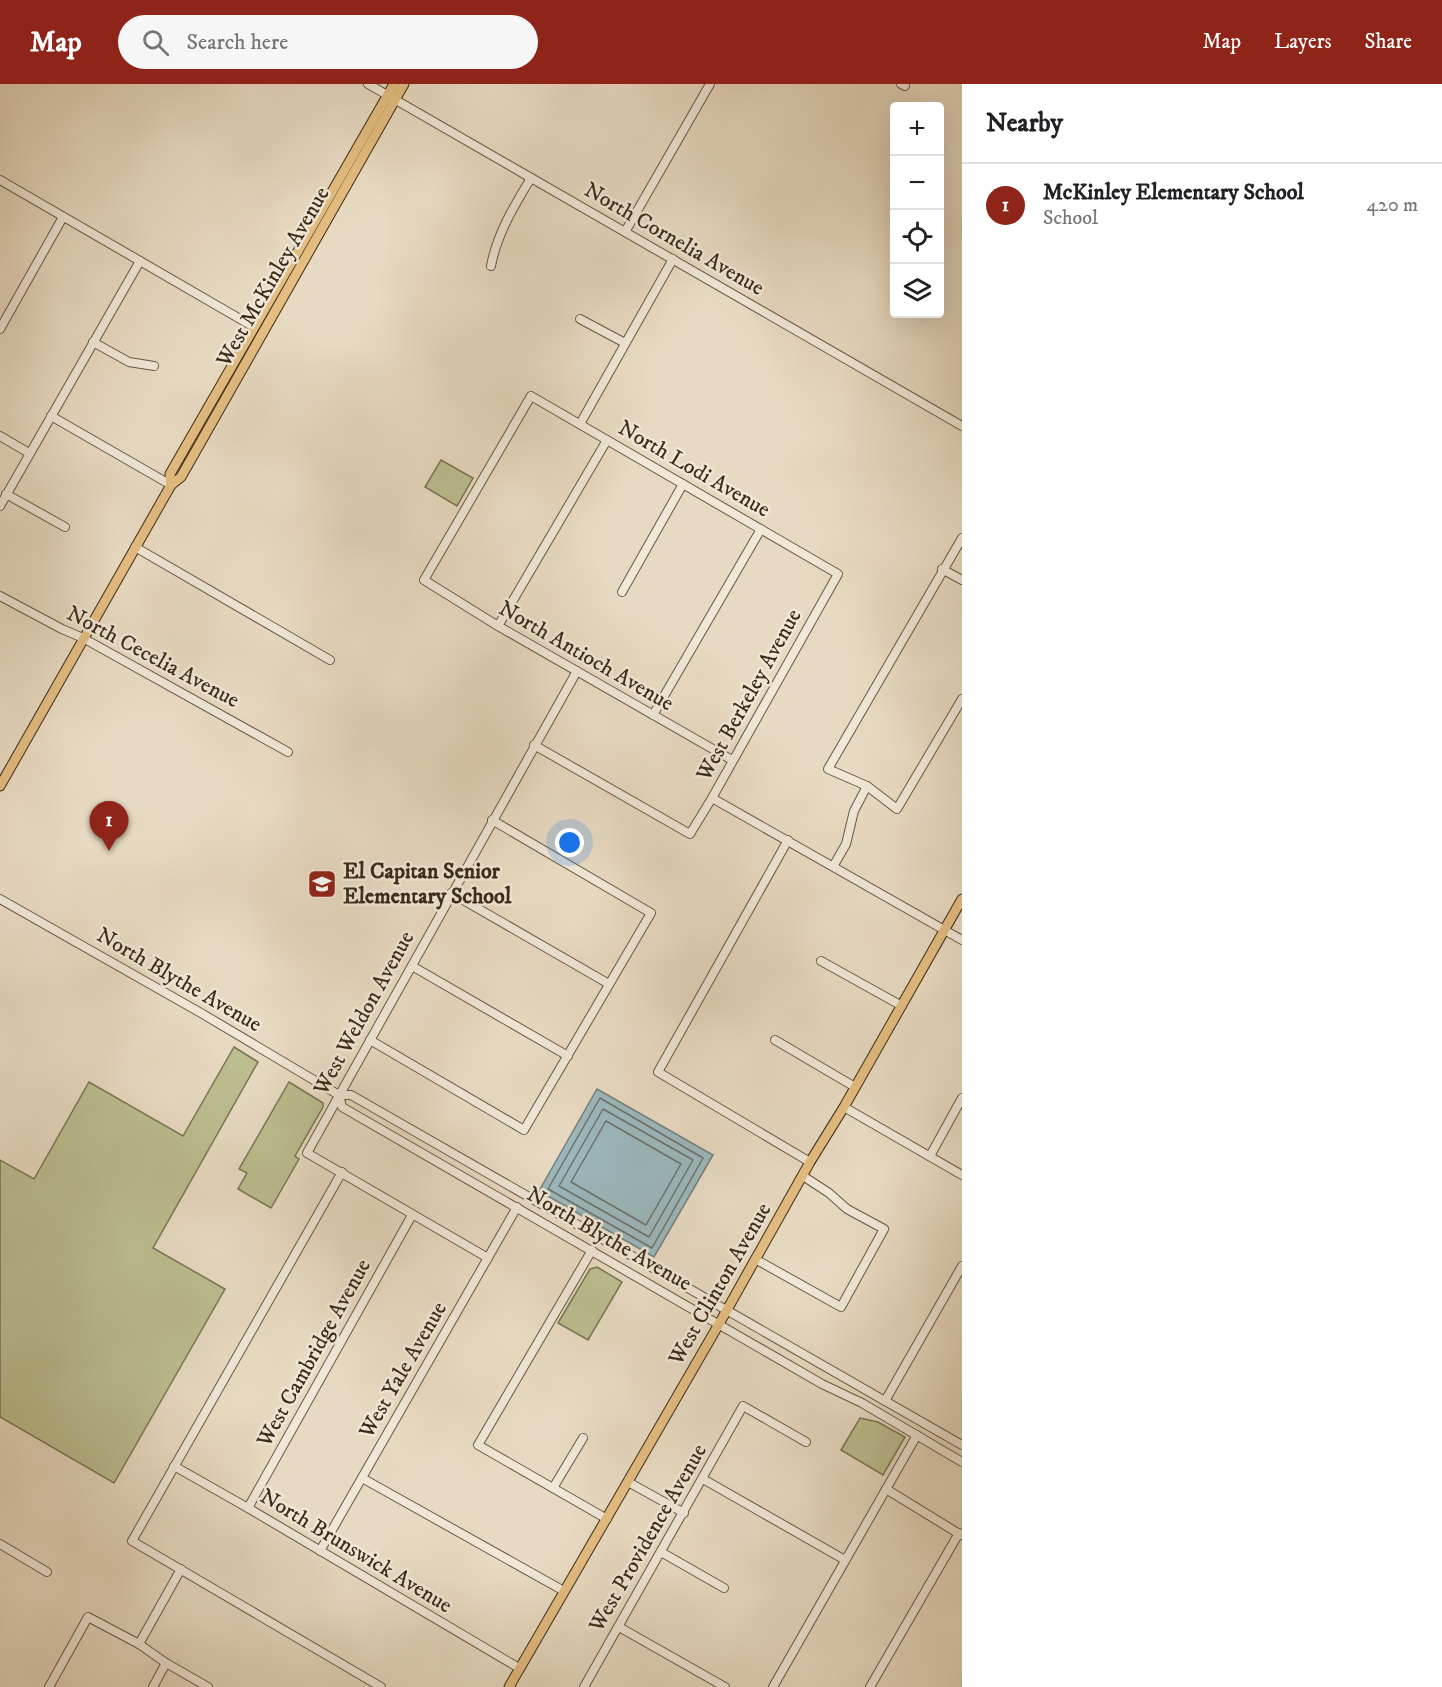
<!DOCTYPE html>
<html lang="en">
<head>
<meta charset="utf-8">
<style>
	body { margin:0; font-family:"IM FELL DW Pica",serif; background:#f6f6f6; color:#202124 }
	.controls { position:absolute; right:18px; top:18px; display:grid; overflow:hidden; border-radius:6px; box-shadow:0 6px 24px #0002 }
	.controls button { width:54px; height:54px; display:grid; place-items:center; padding:0; border:0; border-bottom:2px solid #e0e0e0; background:#fff; color:#202124; font:30px sans-serif }
	.you { position:absolute; left:570px; top:759px; width:21px; height:21px; margin:-15px; border:4px solid #fff; border-radius:50%; background:#1a73e8; box-shadow:0 0 0 9px #1a73e833 }
	.badge { display:grid; place-items:center; width:39px; height:39px; border-radius:50%; background:#8f2418; color:#fff; font-size:20px; font-weight:700 }
	.pin { position:absolute; translate:-50% -50px; filter:drop-shadow(0 2px 3px #0008) }
	.pin::after { content:''; position:absolute; top:32px; width:21px; height:18px; background:inherit; clip-path:polygon(0 0,100% 0,50% 100%) }
	.list { margin:0; padding:0; list-style:none }
	h2 { display:flex; justify-content:space-between; align-items:center; height:78px; margin:0; padding:0 24px; font-size:26px }
	h2 small { font-size:20px; font-weight:400; color:#757577 }
	.list li { display:grid; grid-template-columns:39px 1fr auto; gap:18px; align-items:center; box-sizing:border-box; height:84px; padding:0 24px; border-top:2px solid #e0e0e0 }
	.list b { display:block; font-size:22px; white-space:nowrap }
	.list p { margin:0; font-size:20px; white-space:nowrap; color:#757577 }
	.list em { font-size:20px; font-style:normal; color:#757577 }
	.icon { flex:none; width:33px; height:33px; fill:none; stroke:currentColor; stroke-width:2; stroke-linecap:round; stroke-linejoin:round }
	.map { position:relative; flex:none; width:962px; height:1603px; overflow:hidden }
	header { display:flex; align-items:center; gap:36px; box-sizing:border-box; height:84px; padding:0 30px; background:#8f2418; color:#fff }
	header strong { font-size:28px }
	nav { display:flex; gap:33px; margin-inline-start:auto; font-size:21px }
	.search { width:420px; height:54px; background:#f6f6f6; display:flex; align-items:center; gap:15px; box-sizing:border-box; padding:0 21px; border-radius:33px; color:#757577; font-size:22px }
	main { display:flex }
	aside { flex:1; background:#fff }
	.map>svg:first-child { display:block }
</style>
</head>
<body>
<header>
<strong>Map</strong>
<div class="search"><svg class="icon" aria-label="search" viewBox="0 0 24 24"><circle cx="10" cy="10" r="6"/><path d="M15 15l6 6"/></svg>Search here</div>
<nav><a>Map</a><a>Layers</a><a>Share</a></nav>
</header>
<main>
<div class="map">
<svg width="962" height="1603" viewBox="0 0 962 1603">
	<rect width="100%" height="100%" fill="#e8dac2"/>
	<filter id="stains"><feTurbulence type="fractalNoise" baseFrequency=".00333" numOctaves="4"/><feColorMatrix values="0 0 0 0 .2 0 0 0 0 .09 0 0 0 0 .02 0 0 0 .5 -.17"/></filter>
	<radialGradient id="worn" r=".72"><stop offset=".6" stop-color="#630" stop-opacity="0"/><stop offset="1" stop-color="#630" stop-opacity=".3"/></radialGradient>
	<g fill="#bbbe8f" stroke="#7a7453" stroke-width="1.5">
		<path d="M441,376L473,394L457,422L425,403Z"/>
		<path d="M234,963L258,978L153,1164L225,1205L114,1399L0,1333V1076L34,1095L89,998L183,1052Z"/>
		<path d="M289,998L323,1019V1023L295,1072L299,1075L271,1124L238,1105L247,1089L239,1085Z"/>
		<path d="M597,1183L622,1198L588,1256L558,1239L590,1185Z"/>
		<path d="M860,1334L878,1338L905,1353L883,1391L841,1366Z"/>
	</g>
	<path fill="#9cb8be" stroke="#75807b" stroke-width="1.5" d="M597,1005L713,1071L654,1173L539,1107Z"/>
	<g fill="none" stroke-linecap="round" stroke-linejoin="round">
		<g stroke="#6b726a" stroke-width="1.5">
			<path d="M600,1014L703,1074L652,1164L548,1105Z"/>
			<path d="M603,1025L693,1076L649,1153L559,1102Z"/>
			<path d="M606,1037L681,1080L646,1141L571,1098Z"/>
		</g>
		<g stroke="#665742" stroke-width="10">
			<g id="minor">
				<path d="M368,0L962,342"/>
				<path d="M901,0L905,2"/>
				<path d="M0,96L254,243"/>
				<path d="M625,148L710,0"/>
				<path d="M491,182C497,150 514,122 531,94"/>
				<path d="M580,235L625,259"/>
				<path d="M0,245L63,133"/>
				<path d="M93,258L129,278L154,282"/>
				<path d="M51,332L171,401"/>
				<path d="M580,340L673,175"/>
				<path d="M0,352L29,369"/>
				<path d="M6,410L65,443"/>
				<path d="M0,422L140,177"/>
				<path d="M962,454L828,685L867,702L897,725L962,615"/>
				<path d="M135,463L330,576"/>
				<path d="M942,485L962,496"/>
				<path d="M622,508L683,400"/>
				<path d="M0,512L62,545L83,554L288,668"/>
				<path d="M498,542L607,356"/>
				<path d="M653,631L761,445"/>
				<path d="M534,661L690,750L712,714L838,490L531,312L424,496L498,542L732,676"/>
				<path d="M712,714L962,856"/>
				<path d="M788,756L658,988L810,1078"/>
				<path d="M834,781L846,760L854,727L867,702"/>
				<path d="M451,809L609,900"/>
				<path d="M0,815L201,929L339,1011H351L962,1361"/>
				<path d="M821,877L902,922"/>
				<path d="M412,882L568,972"/>
				<path d="M370,956L524,1046L651,829L492,736"/>
				<path d="M775,956L855,1003"/>
				<path d="M339,1011L342,1023L822,1300L862,1319L962,1378"/>
				<path d="M844,1023L962,1091"/>
				<path d="M930,1072L962,1014"/>
				<path d="M342,1088L132,1457L381,1603"/>
				<path d="M592,1166L478,1361L607,1435"/>
				<path d="M488,1174L307,1069L577,587"/>
				<path d="M755,1175L841,1223L884,1145L847,1125L829,1109L803,1092"/>
				<path d="M885,1317L962,1182"/>
				<path d="M174,1382L248,1424L519,1584"/>
				<path d="M362,1394L564,1507"/>
				<path d="M703,1395L845,1476"/>
				<path d="M628,1398L684,1429"/>
				<path d="M553,1404L583,1354"/>
				<path d="M886,1405L961,1451"/>
				<path d="M248,1424L412,1131"/>
				<path d="M0,1460L47,1488"/>
				<path d="M320,1467L517,1123"/>
				<path d="M661,1468L724,1504"/>
				<path d="M619,1543L725,1603"/>
				<path d="M139,1560L181,1485"/>
				<path d="M49,1603L88,1533L139,1560L166,1579L208,1603"/>
				<path d="M153,1603L166,1579"/>
				<path d="M584,1603L743,1322L806,1358"/>
				<path d="M773,1603L917,1351"/>
				<path d="M870,1603L959,1449"/>
			</g>
		</g>
		<g stroke="#3a2b17" stroke-width="11">
			<g id="major">
				<path d="M171,401L170,390L394,0"/>
				<path d="M0,702L171,401L181,393L404,0"/>
				<path d="M509,1603L719,1240L810,1078L844,1023L962,815"/>
			</g>
		</g>
		<use href="#minor" stroke="#f0e7d7" stroke-width="8"/>
		<use href="#major" stroke="#e4bd81" stroke-width="9"/>
	</g>
	<defs>
		<g id="school-square" transform="scale(1.5)"><rect x="-9" y="-9" width="18" height="18" rx="4" fill="#8f2418" stroke="#f0e7d7"/><path d="M0-5L7-2L0 1L-7-2ZM-4 1L0 2.5L4 1V4Q0 6-4 4Z" fill="#fff"/></g>
	</defs>
	<g fill-rule="evenodd">
		<use href="#school-square" x="322" y="800"/>
	</g>
	<g text-anchor="middle" dominant-baseline="central" stroke-width="5" stroke-linejoin="round" paint-order="stroke">
		<g font-size="22" fill="#3a2b17" stroke="#f0e7d7">
			<text transform="translate(674 155) rotate(30)">North Cornelia Avenue</text>
			<text transform="translate(273 193) rotate(-60)">West McKinley Avenue</text>
			<text transform="translate(694 385) rotate(30)">North Lodi Avenue</text>
			<text transform="translate(586 572) rotate(30)">North Antioch Avenue</text>
			<text transform="translate(153 573) rotate(28)">North Cecelia Avenue</text>
			<text transform="translate(749 611) rotate(-61)">West Berkeley Avenue</text>
			<text transform="translate(179 896) rotate(30)">North Blythe Avenue</text>
			<text transform="translate(364 929) rotate(-61)">West Weldon Avenue</text>
			<text transform="translate(609 1155) rotate(30)">North Blythe Avenue</text>
			<text transform="translate(720 1200) rotate(-60)">West Clinton Avenue</text>
			<text transform="translate(314 1269) rotate(-61)">West Cambridge Avenue</text>
			<text transform="translate(403 1286) rotate(-60)">West Yale Avenue</text>
			<text transform="translate(648 1454) rotate(-60)">West Providence Avenue</text>
			<text transform="translate(356 1467) rotate(31)">North Brunswick Avenue</text>
		</g>
		<g font-size="22" font-weight="bold" fill="#3a2b17" stroke="#f0e7d7" text-anchor="start">
			<text x="343" y="787">El Capitan Senior<tspan x="343" dy="25">Elementary School</tspan></text>
		</g>
	</g>
	<rect width="100%" height="100%" filter="url(#stains)"/>
	<rect width="100%" height="100%" fill="url(#worn)"/>
</svg>
<div class="controls">
<button>+</button>
<button>−</button>
<button><svg class="icon" aria-label="locate" viewBox="0 0 24 24"><circle cx="12" cy="12" r="6"/><path d="M12 2v4M12 18v4M2 12h4M18 12h4"/></svg></button>
<button><svg class="icon" aria-label="layers" viewBox="0 0 24 24"><path d="M12 4l9 5-9 5-9-5zM3 14l9 5 9-5"/></svg></button>
</div>
<div class="you"></div>
<div class="pin badge" style="left:109px;top:767px">1</div>
</div>
<aside>
<h2>Nearby<small></small></h2>
<ul class="list">
<li><span class="badge">1</span><div><b>McKinley Elementary School</b><p>School</p></div><em>420 m</em></li>
</ul>
</aside>
</main>
</body>
</html>
